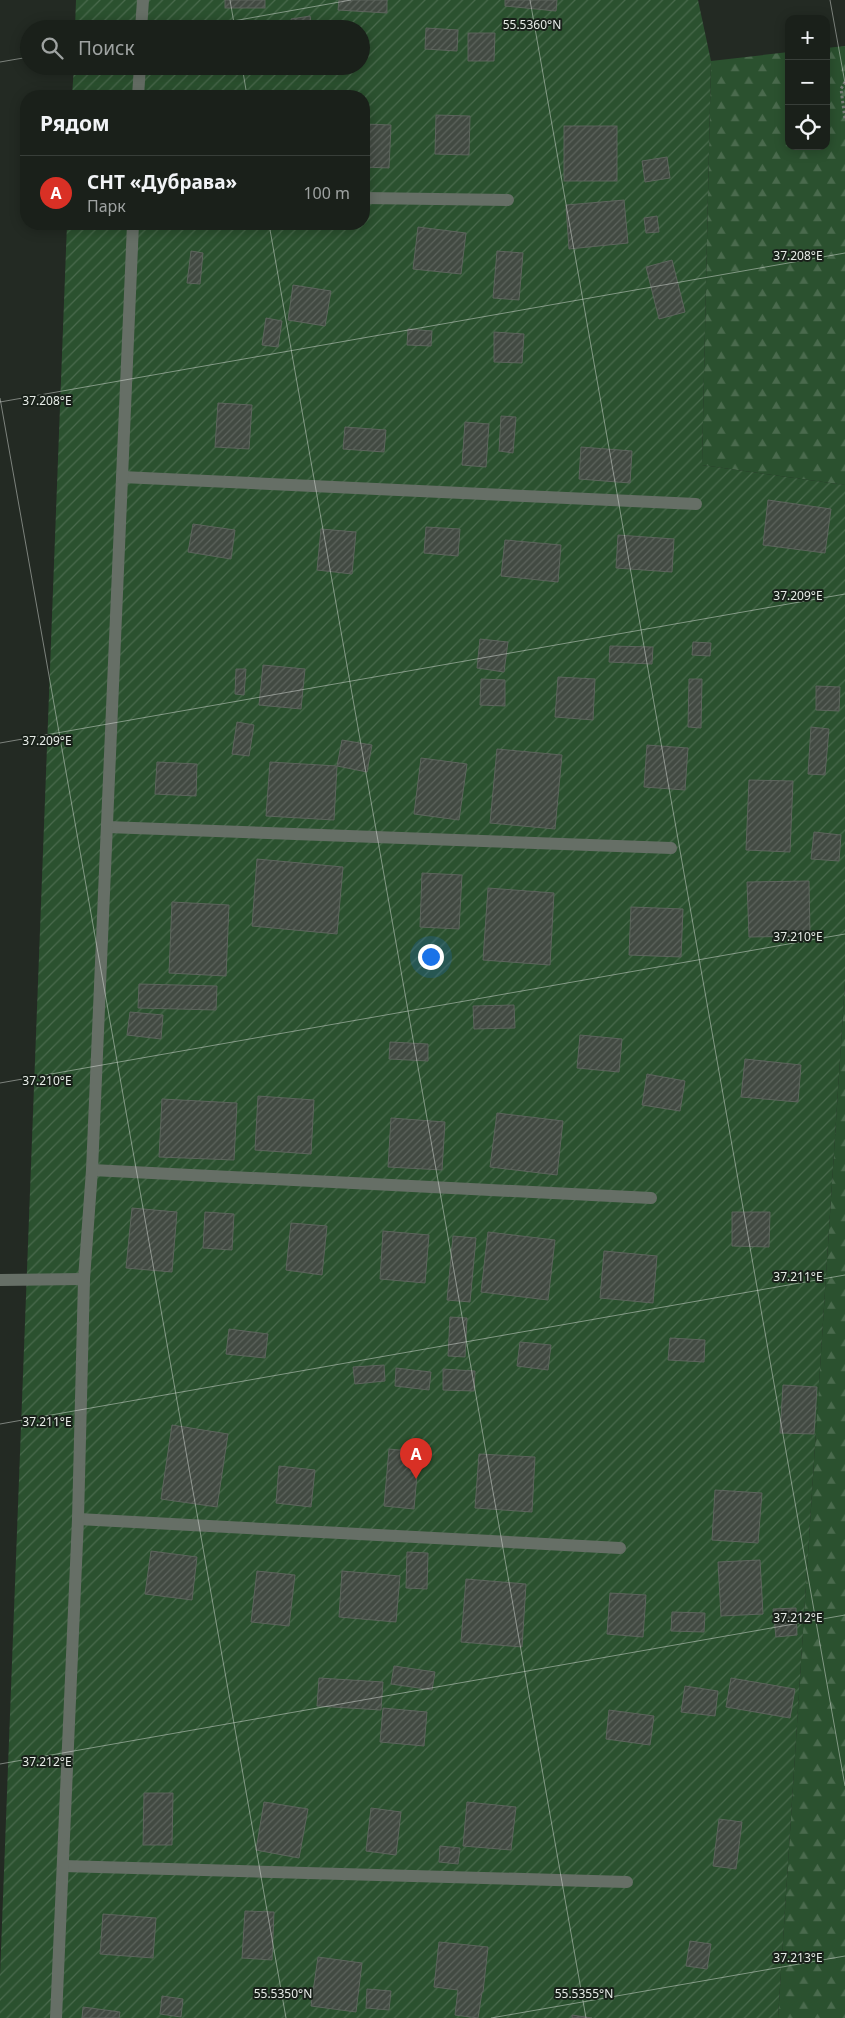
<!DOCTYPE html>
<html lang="ru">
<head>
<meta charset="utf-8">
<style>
	body { margin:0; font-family:"Noto Sans",sans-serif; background:#232823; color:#f1f3f6 }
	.controls { position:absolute; right:15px; top:15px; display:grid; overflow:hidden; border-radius:10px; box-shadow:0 2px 12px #0003 }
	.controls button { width:45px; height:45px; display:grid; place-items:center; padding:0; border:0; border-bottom:1px solid #383e39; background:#1a201a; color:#f1f3f6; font:25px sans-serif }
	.you { position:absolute; left:430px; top:956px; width:18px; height:18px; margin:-12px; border:4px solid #fff; border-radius:50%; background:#1a73e8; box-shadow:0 0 0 8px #1a73e833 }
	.badge { display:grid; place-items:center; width:32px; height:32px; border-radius:50%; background:#d93025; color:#fff; font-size:16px; font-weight:700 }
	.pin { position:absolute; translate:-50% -41px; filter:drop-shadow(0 1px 2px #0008) }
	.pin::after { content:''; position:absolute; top:26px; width:18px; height:15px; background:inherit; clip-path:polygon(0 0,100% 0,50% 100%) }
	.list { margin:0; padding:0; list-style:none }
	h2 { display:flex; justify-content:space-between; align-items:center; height:65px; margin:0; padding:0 20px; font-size:21px }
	h2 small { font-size:16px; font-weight:400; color:#9fa3a2 }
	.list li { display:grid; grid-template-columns:32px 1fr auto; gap:15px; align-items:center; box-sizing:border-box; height:75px; padding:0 20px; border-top:1px solid #383e39 }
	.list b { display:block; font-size:19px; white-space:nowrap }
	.list p { margin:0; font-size:16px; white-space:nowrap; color:#9fa3a2 }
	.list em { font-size:16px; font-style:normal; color:#9fa3a2 }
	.icon { flex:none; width:28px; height:28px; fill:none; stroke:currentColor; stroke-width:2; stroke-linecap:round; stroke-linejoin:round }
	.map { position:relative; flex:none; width:845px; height:2018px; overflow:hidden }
	.search { position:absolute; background:#1a201a; box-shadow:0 2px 12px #0003; left:20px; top:20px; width:350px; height:55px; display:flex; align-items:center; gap:12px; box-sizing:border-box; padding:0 18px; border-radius:28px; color:#9fa3a2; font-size:19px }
	.panel { position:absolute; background:#1a201a; box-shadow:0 2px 12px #0003; left:20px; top:90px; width:350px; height:140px; border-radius:20px }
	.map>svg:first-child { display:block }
</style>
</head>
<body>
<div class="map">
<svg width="845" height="2018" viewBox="0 0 845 2018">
	<defs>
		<pattern id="forest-firs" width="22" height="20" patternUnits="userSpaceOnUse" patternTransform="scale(1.25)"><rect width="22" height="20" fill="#2b512f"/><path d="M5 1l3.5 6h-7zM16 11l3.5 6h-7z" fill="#4a6a4d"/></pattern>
		<pattern id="garden-furrows" width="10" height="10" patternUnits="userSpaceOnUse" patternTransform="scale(1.25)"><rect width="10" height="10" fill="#2b512f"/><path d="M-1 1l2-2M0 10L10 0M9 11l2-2" fill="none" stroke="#4a6a4d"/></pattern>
		<pattern id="building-hatch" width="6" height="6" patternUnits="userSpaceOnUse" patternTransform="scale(1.25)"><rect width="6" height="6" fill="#424a42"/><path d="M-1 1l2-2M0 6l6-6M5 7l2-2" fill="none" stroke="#5d645d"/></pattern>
	</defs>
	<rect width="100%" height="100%" fill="#232a23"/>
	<g fill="url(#forest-firs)">
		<path d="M845,46V485L702,465L711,61L789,52V146H826V48Z"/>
		<path d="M845,982V2018H778Z"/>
	</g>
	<path fill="url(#garden-furrows)" d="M76,0H698L711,61L702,465L845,485V982L778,2018H0V1976L67,224H364V96H72L74,66H361V29H75Z"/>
	<g fill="url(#building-hatch)" stroke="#5d655d">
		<rect x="225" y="0" width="40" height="8"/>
		<path d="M339,0H387V13L338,10Z"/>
		<path d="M505,0H557L556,11L505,6Z"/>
		<path d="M310,16L312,29H293L291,19Z"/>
		<path d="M254,22H269L270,29H254Z"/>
		<path d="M426,28L458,30L457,51L425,49Z"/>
		<path d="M468,33H495L494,61H468Z"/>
		<path d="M436,115L470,116L469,155L435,154Z"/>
		<path d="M364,124L391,125L389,168L364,167Z"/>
		<rect x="564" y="126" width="53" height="55"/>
		<path d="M667,157L670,178L645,182L642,161Z"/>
		<path d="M624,200L628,243L569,249L566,205Z"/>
		<path d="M657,216L659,232L646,233L644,218Z"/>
		<path d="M418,227L466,233L461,274L413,269Z"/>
		<path d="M191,251L203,253L200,284L187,283Z"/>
		<path d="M497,251L523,253L519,300L493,298Z"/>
		<path d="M672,260L685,312L659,319L646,267Z"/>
		<path d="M293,285L331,291L325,326L288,320Z"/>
		<path d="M266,318L282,321L278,347L262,345Z"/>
		<path d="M408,329L432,331L431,346L407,345Z"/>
		<path d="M494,332L524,334L522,363L494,362Z"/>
		<path d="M218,403L252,405L249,449L215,447Z"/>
		<path d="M501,416L516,417L513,453L499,451Z"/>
		<path d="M465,422L489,424L486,467L462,465Z"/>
		<path d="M345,427L386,430L384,452L343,449Z"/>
		<path d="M581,447L632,451L630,483L579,479Z"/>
		<path d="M768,500L831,509L825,553L763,545Z"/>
		<path d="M193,524L235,530L231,559L188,552Z"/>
		<path d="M426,527L460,529L458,556L424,553Z"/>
		<path d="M321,529L356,532L352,574L317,570Z"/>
		<path d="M618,535L674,539L672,572L616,568Z"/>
		<path d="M505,540L561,545L558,582L501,576Z"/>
		<path d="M480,639L508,642L504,672L477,668Z"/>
		<path d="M693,642L711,643L710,656L692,655Z"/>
		<path d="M610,646L653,647L652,664L609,662Z"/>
		<path d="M263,665L305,669L301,709L259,705Z"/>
		<path d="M236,669H246L244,695L235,694Z"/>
		<path d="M558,677L595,679L593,720L555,717Z"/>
		<path d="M481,679L505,680V706L480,705Z"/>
		<path d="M689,679H702L701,728L688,727Z"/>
		<path d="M816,686L840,687L839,711L816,710Z"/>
		<path d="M237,722L254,725L249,756L232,754Z"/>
		<path d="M811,727L829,729L825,775L808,774Z"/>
		<path d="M342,740L372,745L367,772L337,766Z"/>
		<path d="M647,745L688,748L685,790L644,787Z"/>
		<path d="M497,749L562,755L555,829L490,823Z"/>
		<path d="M421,758L467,764L459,820L414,814Z"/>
		<path d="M157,762L197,764L196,796L155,794Z"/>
		<path d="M270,762L337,766L334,820L266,816Z"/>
		<path d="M749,780L793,781L790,852L746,850Z"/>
		<path d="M814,832L841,835L839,861L811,859Z"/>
		<path d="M257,859L343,867L337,934L252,926Z"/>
		<path d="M422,873L462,875L459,929L420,927Z"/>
		<path d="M809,881L810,936L749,937L747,882Z"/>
		<path d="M488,888L554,893L550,965L483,960Z"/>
		<path d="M172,902L229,905L226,976L169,973Z"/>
		<path d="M631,907L683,909L681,957L629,955Z"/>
		<path d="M139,984L217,986L216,1010L138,1008Z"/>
		<path d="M514,1005L515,1028L474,1029L473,1006Z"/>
		<path d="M130,1012L163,1015L161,1039L127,1035Z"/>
		<path d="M580,1035L622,1039L619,1072L577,1068Z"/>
		<path d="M390,1042L428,1044V1061L389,1059Z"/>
		<path d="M745,1059L801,1065L798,1102L741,1097Z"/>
		<path d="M647,1074L685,1081L680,1111L642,1105Z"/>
		<path d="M258,1096L314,1100L311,1154L255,1150Z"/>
		<path d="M162,1099L237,1103L234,1160L159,1157Z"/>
		<path d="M497,1113L563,1121L557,1175L490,1167Z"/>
		<path d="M391,1118L445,1122L442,1170L388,1167Z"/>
		<path d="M132,1208L177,1212L172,1272L126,1268Z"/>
		<path d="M205,1212L234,1214L232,1250L203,1248Z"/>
		<path d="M732,1212H770L769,1247L732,1246Z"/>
		<path d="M291,1223L327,1226L322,1275L286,1270Z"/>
		<path d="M383,1231L429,1235L425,1283L380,1279Z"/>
		<path d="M488,1232L555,1240L548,1300L481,1292Z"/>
		<path d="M453,1236L476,1238L470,1302L447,1300Z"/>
		<path d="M604,1251L657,1256L653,1303L600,1298Z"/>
		<path d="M450,1317L467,1318L465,1357L448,1356Z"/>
		<path d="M229,1329L268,1334L265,1358L226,1354Z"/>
		<path d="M670,1338L705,1340L704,1362L668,1360Z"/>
		<path d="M520,1342L551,1345L548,1370L517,1366Z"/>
		<path d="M384,1365L385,1381L355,1384L353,1367Z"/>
		<path d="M396,1368L431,1372L429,1390L395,1386Z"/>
		<path d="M443,1369L475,1371L474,1391L443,1390Z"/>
		<path d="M783,1385L817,1387L814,1434L780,1433Z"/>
		<path d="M172,1425L228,1434L217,1507L161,1499Z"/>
		<path d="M389,1449L419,1452L414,1509L384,1506Z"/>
		<path d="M479,1454L535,1457L532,1512L475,1508Z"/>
		<path d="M279,1466L315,1470L311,1507L276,1503Z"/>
		<path d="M715,1490L762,1493L758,1543L712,1540Z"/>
		<path d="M151,1551L197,1557L192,1600L145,1594Z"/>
		<path d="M407,1552L428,1553L427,1589L406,1588Z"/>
		<path d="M760,1560L763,1614L721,1616L718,1562Z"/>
		<path d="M257,1571L295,1575L289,1626L251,1622Z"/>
		<path d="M342,1571L400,1576L396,1622L339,1617Z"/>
		<path d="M466,1579L526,1584L522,1647L461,1642Z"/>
		<path d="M610,1593L646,1595L643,1637L607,1634Z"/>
		<path d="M796,1608L797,1635L776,1637L773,1609Z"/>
		<path d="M672,1612L705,1613L704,1632L671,1631Z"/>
		<path d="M394,1666L435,1672L432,1690L391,1684Z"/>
		<path d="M319,1678L383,1682L381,1710L317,1706Z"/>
		<path d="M731,1678L795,1689L790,1718L726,1707Z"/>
		<path d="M685,1686L718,1691L715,1716L681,1712Z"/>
		<path d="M383,1708L427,1712L424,1746L380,1742Z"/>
		<path d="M609,1710L654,1716L650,1745L606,1739Z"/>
		<path d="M144,1793H173L172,1845H143Z"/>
		<path d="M264,1802L308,1809L299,1858L256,1850Z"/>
		<path d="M467,1802L516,1807L511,1850L463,1846Z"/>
		<path d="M371,1808L401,1812L396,1855L366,1851Z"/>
		<path d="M719,1819L742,1822L736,1869L713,1866Z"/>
		<path d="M440,1846L460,1848L458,1864L439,1862Z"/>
		<path d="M245,1911L274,1912L272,1960L242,1958Z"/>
		<path d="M103,1914L156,1918L153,1958L100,1954Z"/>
		<path d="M690,1941L711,1944L707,1969L686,1966Z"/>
		<path d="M439,1942L488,1947L483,1992H482L478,2018L455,2015L458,1990L434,1987Z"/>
		<path d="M318,1957L362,1963L356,2012L311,2006Z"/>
		<path d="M367,1989L391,1991L389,2010L366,2008Z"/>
		<path d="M162,1996L183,1999L181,2017L160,2014Z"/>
		<path d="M83,2007L120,2012L119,2018H82Z"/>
		<path d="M572,2015L592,2018H572Z"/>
	</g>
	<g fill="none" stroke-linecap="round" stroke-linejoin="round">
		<path stroke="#737a73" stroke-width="3" stroke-dasharray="2.5 2.5" stroke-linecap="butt" d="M845,82L841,89L845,119"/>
		<g stroke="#666f66" stroke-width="12">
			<path d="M141,29L143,0"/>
			<path d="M138,96L140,66"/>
			<path d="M364,198L508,200"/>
			<path d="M122,477L696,504"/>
			<path d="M107,827L671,848"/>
			<path d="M92,1170L651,1198"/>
			<path d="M0,1280L84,1279"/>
			<path d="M78,1519L620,1548"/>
			<path d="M63,1866L627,1882"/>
			<path d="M56,2018L78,1519L84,1279L92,1170L133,224"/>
		</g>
	</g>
	<path fill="none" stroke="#e8ede8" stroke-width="1" stroke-opacity="0.45" d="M230,0L235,29M530,0L845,1786M830,0L845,83M188,29L351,0M0,62L29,57M242,66L247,96M269,224L586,2018M0,398L286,2018M0,402L845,253M0,743L845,594M0,1083L845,934M0,1424L845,1275M0,1764L845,1615M491,2018L845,1956"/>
	<g font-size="12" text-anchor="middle" fill="#e8ede8" stroke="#19211a" stroke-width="4" stroke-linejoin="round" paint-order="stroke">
		<text x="532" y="29">55.5360°N</text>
		<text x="798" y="260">37.208°E</text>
		<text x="47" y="405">37.208°E</text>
		<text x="798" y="600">37.209°E</text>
		<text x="47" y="745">37.209°E</text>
		<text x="798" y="941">37.210°E</text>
		<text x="47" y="1085">37.210°E</text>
		<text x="798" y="1281">37.211°E</text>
		<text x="47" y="1426">37.211°E</text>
		<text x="798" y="1622">37.212°E</text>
		<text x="47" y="1766">37.212°E</text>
		<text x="798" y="1962">37.213°E</text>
		<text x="283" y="1998">55.5350°N</text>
		<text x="584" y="1998">55.5355°N</text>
	</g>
</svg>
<div class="controls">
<button>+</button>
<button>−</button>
<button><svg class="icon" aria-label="locate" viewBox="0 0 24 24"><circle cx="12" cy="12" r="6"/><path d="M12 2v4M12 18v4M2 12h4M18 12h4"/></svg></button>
</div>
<div class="you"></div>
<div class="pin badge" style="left:416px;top:1479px">A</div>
<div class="search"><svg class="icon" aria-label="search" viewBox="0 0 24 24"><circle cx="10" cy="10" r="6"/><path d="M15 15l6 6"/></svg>Поиск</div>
<section class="panel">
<h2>Рядом<small></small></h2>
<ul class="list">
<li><span class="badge">A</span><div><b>СНТ «Дубрава»</b><p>Парк</p></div><em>100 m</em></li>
</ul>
</section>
</div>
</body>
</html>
